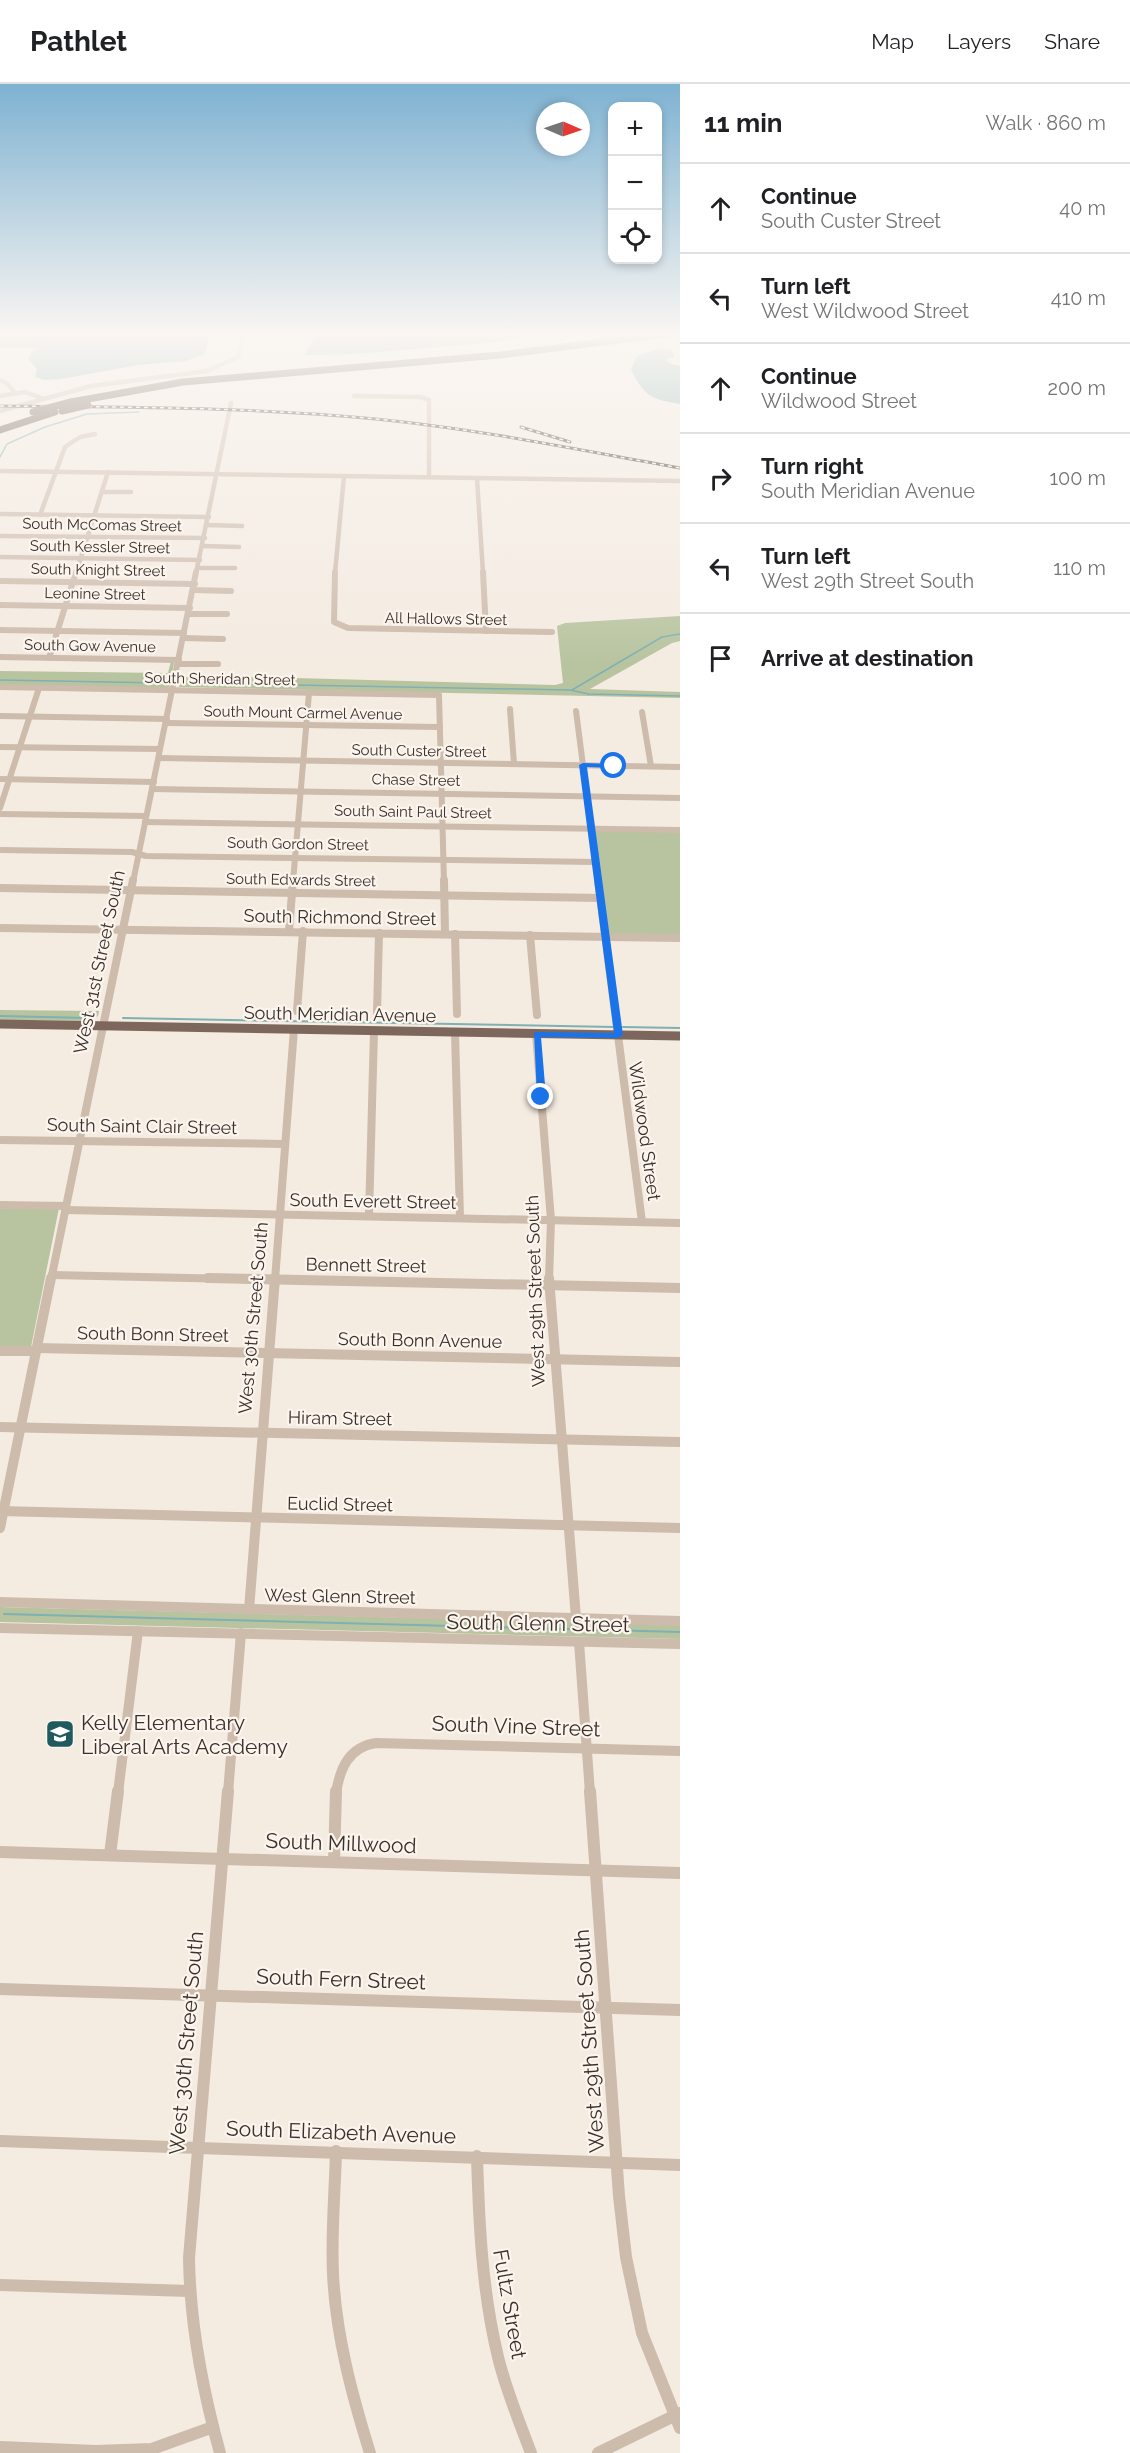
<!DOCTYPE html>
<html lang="en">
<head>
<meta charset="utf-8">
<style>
	body { margin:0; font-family:Raleway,sans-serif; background:#f2f2f2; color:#202124 }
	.controls { position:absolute; right:18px; top:18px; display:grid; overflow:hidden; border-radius:12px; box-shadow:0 3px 9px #0003 }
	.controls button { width:54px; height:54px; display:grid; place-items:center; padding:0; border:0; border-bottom:2px solid #e0e0e0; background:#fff; color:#202124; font:30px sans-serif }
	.compass { position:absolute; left:536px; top:18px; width:54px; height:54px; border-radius:50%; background:#fff; box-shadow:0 3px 9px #0003; rotate:92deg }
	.stop { position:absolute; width:18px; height:18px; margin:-14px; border:4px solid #1a73e8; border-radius:50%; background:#fff }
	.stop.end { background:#1a73e8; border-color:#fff; box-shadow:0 2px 6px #0008 }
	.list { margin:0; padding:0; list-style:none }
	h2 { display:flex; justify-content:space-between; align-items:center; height:78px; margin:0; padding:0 24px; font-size:26px }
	h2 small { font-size:20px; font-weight:400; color:#757577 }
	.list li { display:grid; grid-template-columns:39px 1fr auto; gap:18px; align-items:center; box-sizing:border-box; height:90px; padding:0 24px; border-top:2px solid #e0e0e0 }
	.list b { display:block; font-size:22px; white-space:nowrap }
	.list p { margin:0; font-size:20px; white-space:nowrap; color:#757577 }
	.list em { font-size:20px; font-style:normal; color:#757577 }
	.icon { flex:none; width:33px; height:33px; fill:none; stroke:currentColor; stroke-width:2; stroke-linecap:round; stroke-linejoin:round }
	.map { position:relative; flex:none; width:680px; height:2369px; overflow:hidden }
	header { display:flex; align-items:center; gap:36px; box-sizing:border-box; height:84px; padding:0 30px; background:#fff; border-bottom:2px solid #e0e0e0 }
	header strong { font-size:28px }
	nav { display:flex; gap:33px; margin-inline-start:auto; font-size:21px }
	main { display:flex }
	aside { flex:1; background:#fff }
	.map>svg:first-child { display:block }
</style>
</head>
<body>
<header>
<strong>Pathlet</strong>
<nav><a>Map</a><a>Layers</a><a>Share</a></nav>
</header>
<main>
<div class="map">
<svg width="680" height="2369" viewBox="0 0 680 2369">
	<rect width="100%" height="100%" fill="#f4ebe1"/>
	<g fill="#b8c4a0">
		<path d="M680,532V557L672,559L590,605L680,608V614L179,603L181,593H257L555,601L563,599L557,542L565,539Z"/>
		<path d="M171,577L174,579L170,602L167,604L0,602V587L168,589Z"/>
		<path d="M592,745L680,746V854L606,853Z"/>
		<path d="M0,926L99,927L98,932L88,937L0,936Z"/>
		<path d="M0,1123L59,1124L31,1263L0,1262Z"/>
		<path d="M0,1523L680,1541V1555L0,1538Z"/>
	</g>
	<g fill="#7fb0b2">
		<path d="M0,249H133L153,253L154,250L205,251L209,254L205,270L186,277L138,281L61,295L45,296L35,293L37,285L28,275L31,269L39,264H0Z"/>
		<path d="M322,249H531L532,251L487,259L354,270L305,271L314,254Z"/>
		<path d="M658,265L672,266L674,273L666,275L669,279L680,282V320C651,315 645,313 631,286L637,272Z"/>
	</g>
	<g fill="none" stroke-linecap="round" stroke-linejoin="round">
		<g stroke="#7fb0b2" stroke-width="1.5">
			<path d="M0,373L7,360L45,343L87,330L139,328"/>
			<path d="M0,596L164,599"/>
			<path d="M187,599L570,606L589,610L680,612"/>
			<path d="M572,606L662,553L680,550"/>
		</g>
		<g stroke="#7fb0b2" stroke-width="2">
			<path d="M0,932L88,934"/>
			<path d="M123,934L614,943"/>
			<path d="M623,943L680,944"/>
			<path d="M4,1530L680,1548"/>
		</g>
		<g stroke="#cdbbac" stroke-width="4.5">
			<path d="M0,296L8,300L14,308"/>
			<path d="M0,312L25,308L42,314"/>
			<path d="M354,312L420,313L429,316V393"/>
			<path d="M0,327L91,302L207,287L238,273L243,249"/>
			<path d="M0,387L680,397"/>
			<path d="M477,394L483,489"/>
			<path d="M102,408H131"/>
			<path d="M0,430L209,433"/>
			<path d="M40,431L65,363L80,353L95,350"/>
			<path d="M207,441L242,442"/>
			<path d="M0,452L205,454"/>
			<path d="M203,462L239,463"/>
			<path d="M0,473L200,476"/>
			<path d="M198,484H235"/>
			<path d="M76,489L108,388"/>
			<path d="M196,489L231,319"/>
			<path d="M335,489L344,392"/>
		</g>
		<g stroke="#cdbbac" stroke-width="6">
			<path d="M335,488L334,538L348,544L552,548"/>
			<path d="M483,488L486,547"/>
			<path d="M0,497L195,500"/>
			<path d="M193,506L231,507"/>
			<path d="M0,521L190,524"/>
			<path d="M188,530H227"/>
			<path d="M0,546L184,549"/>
			<path d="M183,554L223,555"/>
			<path d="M0,573L179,576"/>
			<path d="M49,574L76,488"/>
			<path d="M178,580H218"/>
			<path d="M0,603L439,611L444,798"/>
			<path d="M510,625L514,680"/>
			<path d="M576,627L598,798"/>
			<path d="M642,628L651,682"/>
			<path d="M0,632L167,635"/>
			<path d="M166,639L440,643"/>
			<path d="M0,663L160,665"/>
			<path d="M159,674L680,683"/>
			<path d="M0,695L154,698"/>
			<path d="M152,705L680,714"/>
			<path d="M0,724L39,604"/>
			<path d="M0,730L146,732"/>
			<path d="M145,738L680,746"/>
			<path d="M0,766L132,768L146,772L596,778"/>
			<path d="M133,798L196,488"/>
			<path d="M293,798L309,609"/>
		</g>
		<g stroke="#cdbbac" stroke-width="8">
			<path d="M444,796L445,850"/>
			<path d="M598,796L642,1138"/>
			<path d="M0,804L601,814"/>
			<path d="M0,844L680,854"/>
			<path d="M289,847L293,796"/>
			<path d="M455,850L457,930"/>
			<path d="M530,851L537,931"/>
			<path d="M297,927L303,847"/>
			<path d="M377,929L379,849"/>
			<path d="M455,948L460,1134"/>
			<path d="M536,950L551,1136L549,1196"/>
			<path d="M0,1056L285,1060"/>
			<path d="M0,1121L66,1122"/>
			<path d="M65,1126L680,1139"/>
			<path d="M369,1132L374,947"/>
			<path d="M52,1191L281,1196"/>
			<path d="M51,1196L133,796"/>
			<path d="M275,1196L294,945"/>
		</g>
		<g stroke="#cdbbac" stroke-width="10">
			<path d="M208,1194L680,1204"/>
			<path d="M549,1194L576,1534"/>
			<path d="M37,1264L680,1278"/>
			<path d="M0,1267H36"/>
			<path d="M0,1343L680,1358"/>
			<path d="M0,1427L680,1444"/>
			<path d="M0,1444L51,1194"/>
			<path d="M0,1518L680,1537"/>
			<path d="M249,1526L275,1194"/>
			<path d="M0,1544L680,1560"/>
			<path d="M579,1558L590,1709"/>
			<path d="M118,1709L138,1547"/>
			<path d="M228,1709L241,1549"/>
			<path d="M336,1709C340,1684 349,1663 376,1659L680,1667"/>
		</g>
		<g stroke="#cdbbac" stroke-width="12">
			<path d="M590,1707L619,2112L626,2173L642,2249L680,2344"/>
			<path d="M0,1768L680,1789"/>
			<path d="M110,1771L118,1707"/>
			<path d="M334,1778L336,1707"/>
			<path d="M0,1905L680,1926"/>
			<path d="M0,2057L680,2081"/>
			<path d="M336,2067C335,2108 331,2149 333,2190C336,2252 352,2311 370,2369"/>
			<path d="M477,2072C479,2140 482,2207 498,2273C506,2306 519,2337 531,2369"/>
			<path d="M0,2201L189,2207"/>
			<path d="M0,2363L95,2367L152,2365L213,2343"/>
			<path d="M220,2369C202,2304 190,2241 189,2174L228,1707"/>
			<path d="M598,2369L680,2329"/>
		</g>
		<path stroke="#7d675c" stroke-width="9" d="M0,940L680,952"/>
		<g stroke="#5c4a42" stroke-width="7">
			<path d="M71,318L183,298L500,271L674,249"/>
			<path d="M0,346L55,328"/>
		</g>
		<g stroke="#3b302b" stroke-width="3">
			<g id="rail">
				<path d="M0,322C125,323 251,323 376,335C478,345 579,366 680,384"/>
				<path d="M521,343L570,358"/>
			</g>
		</g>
		<use href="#rail" stroke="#fbf5ee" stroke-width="1.5" stroke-dasharray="4" stroke-linecap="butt"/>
		<g stroke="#5c4a42" stroke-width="7">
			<path d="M62,327L88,321"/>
			<path d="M33,328L71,318"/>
		</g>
	</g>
	<linearGradient id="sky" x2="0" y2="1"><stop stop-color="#7eb2d2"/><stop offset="0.43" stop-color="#faf6f2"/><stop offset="1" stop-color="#faf6f2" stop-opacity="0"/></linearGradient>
	<rect width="680" height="580" fill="url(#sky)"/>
	<path fill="#1a73e8" d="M583,679L614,680L617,682L614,684L587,683L623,951L618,954L541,953L546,1013L541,1016L537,1013L534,948L614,949L579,681Z"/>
	<defs>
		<g id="school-square" transform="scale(1.5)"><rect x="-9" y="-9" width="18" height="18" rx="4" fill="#1f5a5e" stroke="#fbf5ee"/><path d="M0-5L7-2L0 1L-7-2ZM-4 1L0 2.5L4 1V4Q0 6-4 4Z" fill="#fff"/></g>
	</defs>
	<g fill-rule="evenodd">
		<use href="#school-square" x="60" y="1650"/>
	</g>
	<g text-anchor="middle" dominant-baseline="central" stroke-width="4.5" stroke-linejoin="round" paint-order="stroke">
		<g font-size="15" fill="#3b302b" stroke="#fbf5ee">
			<text transform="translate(102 441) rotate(1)">South McComas Street</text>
			<text transform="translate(100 463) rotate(1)">South Kessler Street</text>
			<text transform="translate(98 486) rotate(1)">South Knight Street</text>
			<text transform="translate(95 510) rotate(1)">Leonine Street</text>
			<text transform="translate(446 535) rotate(1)">All Hallows Street</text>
			<text transform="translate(90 562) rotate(1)">South Gow Avenue</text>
			<text transform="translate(220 595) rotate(1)">South Sheridan Street</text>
			<text transform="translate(303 629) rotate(1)">South Mount Carmel Avenue</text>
			<text transform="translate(419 667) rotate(1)">South Custer Street</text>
			<text transform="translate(416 696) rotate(1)">Chase Street</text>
			<text transform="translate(413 728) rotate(1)">South Saint Paul Street</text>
			<text transform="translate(298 760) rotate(1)">South Gordon Street</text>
			<text transform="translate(301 796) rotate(1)">South Edwards Street</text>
		</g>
		<g font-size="18" fill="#3b302b" stroke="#fbf5ee">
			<text transform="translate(340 833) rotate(1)">South Richmond Street</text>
			<text transform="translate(99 878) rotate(-78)">West 31st Street South</text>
			<text transform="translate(340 930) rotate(1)">South Meridian Avenue</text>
			<text transform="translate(142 1042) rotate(1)">South Saint Clair Street</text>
			<text transform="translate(645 1047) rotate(82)">Wildwood Street</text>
			<text transform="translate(373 1117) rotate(1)">South Everett Street</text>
			<text transform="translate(366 1181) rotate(1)">Bennett Street</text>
			<text transform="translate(535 1207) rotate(-92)">West 29th Street South</text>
			<text transform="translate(253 1234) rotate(-85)">West 30th Street South</text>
			<text transform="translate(153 1250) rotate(1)">South Bonn Street</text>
			<text transform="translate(420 1256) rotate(1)">South Bonn Avenue</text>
			<text transform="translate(340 1334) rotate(1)">Hiram Street</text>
			<text transform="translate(340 1420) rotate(1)">Euclid Street</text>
			<text transform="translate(340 1512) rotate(1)">West Glenn Street</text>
		</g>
		<g font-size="21" fill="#3b302b" stroke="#fbf5ee">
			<text transform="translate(538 1539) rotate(1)">South Glenn Street</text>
			<text transform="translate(516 1642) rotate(2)">South Vine Street</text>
			<text transform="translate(341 1759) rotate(2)">South Millwood</text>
			<text transform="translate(341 1895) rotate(2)">South Fern Street</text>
			<text transform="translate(589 1957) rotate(-94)">West 29th Street South</text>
			<text transform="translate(186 1959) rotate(-85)">West 30th Street South</text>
			<text transform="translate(341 2048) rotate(2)">South Elizabeth Avenue</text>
			<text transform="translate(510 2220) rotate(80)">Fultz Street</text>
		</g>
		<g font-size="21" fill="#3b302b" stroke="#fbf5ee" text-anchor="start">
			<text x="81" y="1638">Kelly Elementary<tspan x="81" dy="24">Liberal Arts Academy</tspan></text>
		</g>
	</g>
</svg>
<div class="controls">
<button>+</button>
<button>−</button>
<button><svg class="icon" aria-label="locate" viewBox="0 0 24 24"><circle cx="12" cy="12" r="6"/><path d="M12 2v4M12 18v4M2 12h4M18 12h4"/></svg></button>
</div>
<svg class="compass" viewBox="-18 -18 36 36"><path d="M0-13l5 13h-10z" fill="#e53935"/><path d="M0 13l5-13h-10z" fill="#757577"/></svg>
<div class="stop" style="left:614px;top:682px"></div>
<div class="stop end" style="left:541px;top:1013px"></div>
</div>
<aside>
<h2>11 min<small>Walk · 860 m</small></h2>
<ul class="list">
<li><svg class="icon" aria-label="ahead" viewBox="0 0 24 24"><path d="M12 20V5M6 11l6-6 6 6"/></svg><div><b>Continue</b><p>South Custer Street</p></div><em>40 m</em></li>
<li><svg class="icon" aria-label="left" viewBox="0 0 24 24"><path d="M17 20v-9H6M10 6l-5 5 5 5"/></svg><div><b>Turn left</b><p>West Wildwood Street</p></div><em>410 m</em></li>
<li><svg class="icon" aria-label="ahead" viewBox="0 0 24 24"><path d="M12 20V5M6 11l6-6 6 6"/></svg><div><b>Continue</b><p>Wildwood Street</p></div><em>200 m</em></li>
<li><svg class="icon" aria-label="right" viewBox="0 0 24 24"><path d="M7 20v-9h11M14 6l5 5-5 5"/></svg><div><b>Turn right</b><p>South Meridian Avenue</p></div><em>100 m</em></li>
<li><svg class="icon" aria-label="left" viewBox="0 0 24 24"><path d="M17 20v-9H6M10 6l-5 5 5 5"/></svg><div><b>Turn left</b><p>West 29th Street South</p></div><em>110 m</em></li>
<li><svg class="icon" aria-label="arrive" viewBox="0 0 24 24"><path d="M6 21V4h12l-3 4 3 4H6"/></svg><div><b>Arrive at destination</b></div></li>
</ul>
</aside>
</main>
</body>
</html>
